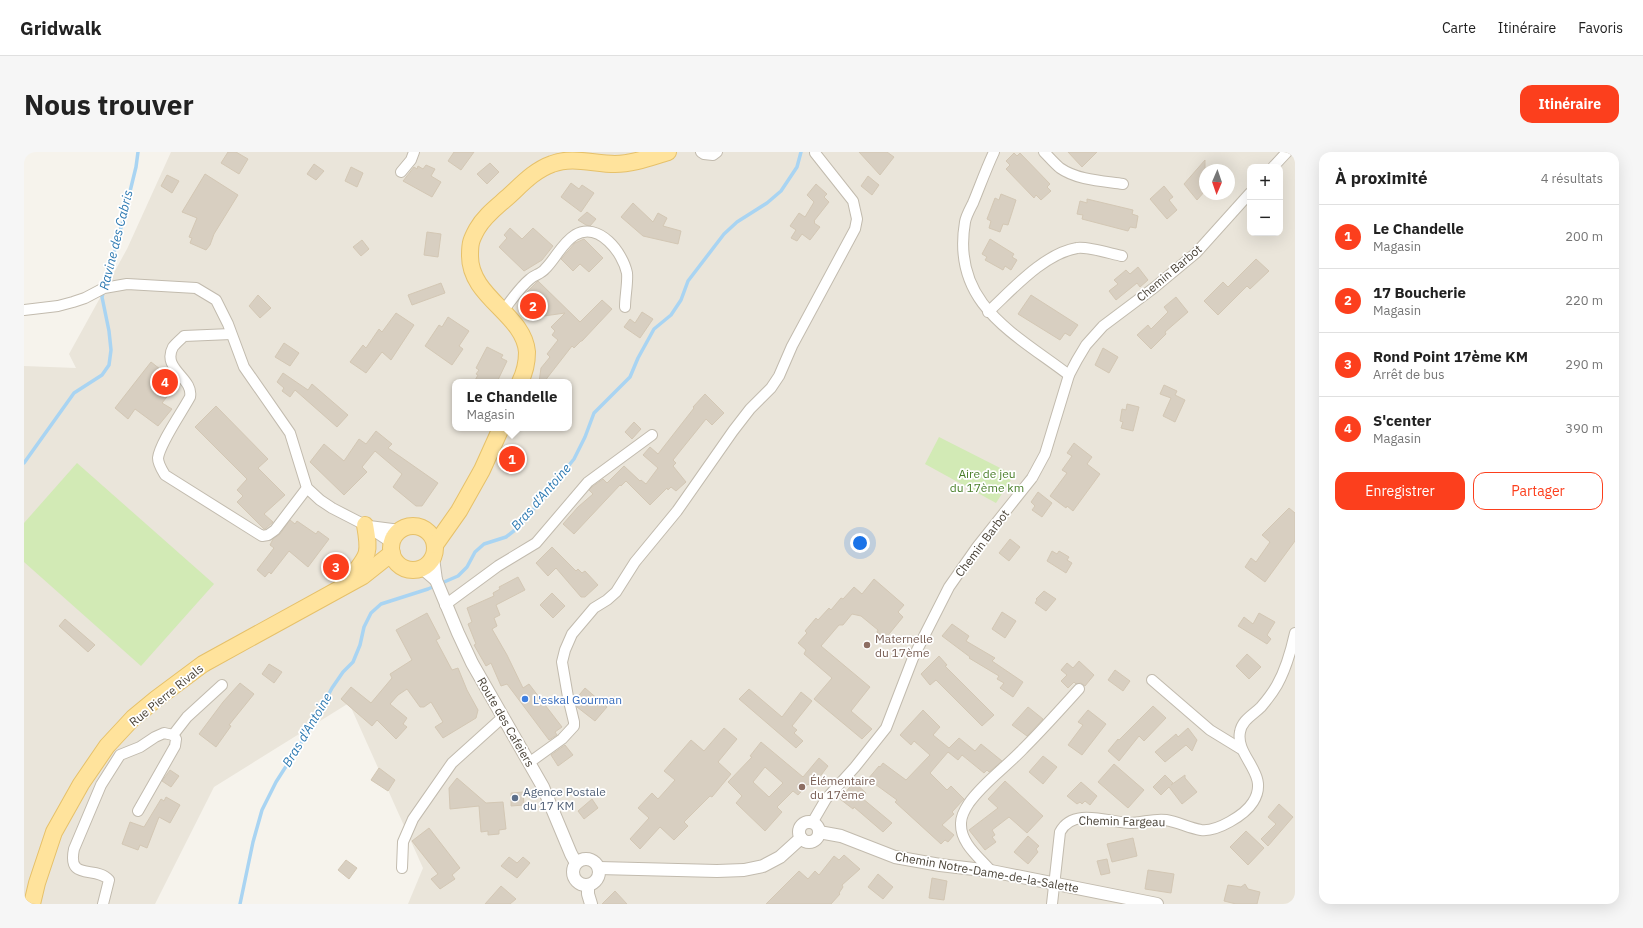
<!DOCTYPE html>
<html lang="fr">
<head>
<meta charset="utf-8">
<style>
	body { margin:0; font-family:"IBM Plex Sans",sans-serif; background:#f6f6f6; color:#222 }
	.controls { position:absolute; right:12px; top:12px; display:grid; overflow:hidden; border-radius:8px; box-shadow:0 4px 16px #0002 }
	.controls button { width:36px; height:36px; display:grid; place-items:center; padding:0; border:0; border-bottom:1px solid #e0e0e0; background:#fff; color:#222; font:20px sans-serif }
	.compass { position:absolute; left:1175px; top:12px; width:36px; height:36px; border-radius:50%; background:#fff; box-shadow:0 4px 16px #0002; rotate:182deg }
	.you { position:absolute; left:836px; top:391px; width:14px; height:14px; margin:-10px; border:3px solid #fff; border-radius:50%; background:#1a73e8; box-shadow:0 0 0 6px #1a73e833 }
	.badge { display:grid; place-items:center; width:26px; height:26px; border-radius:50%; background:#fc3f1d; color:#fff; font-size:13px; font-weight:700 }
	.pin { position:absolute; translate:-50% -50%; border:2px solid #fff; box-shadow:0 1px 4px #0006 }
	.popup { position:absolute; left:428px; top:227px; width:120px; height:52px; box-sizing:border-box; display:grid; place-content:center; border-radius:8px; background:#fff; filter:drop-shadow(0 1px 3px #0005); font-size:13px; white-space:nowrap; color:#767676 }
	.popup b { font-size:15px; color:#222 }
	.popup::after { content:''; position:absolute; left:50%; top:100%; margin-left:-8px; border:8px solid transparent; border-top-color:#fff }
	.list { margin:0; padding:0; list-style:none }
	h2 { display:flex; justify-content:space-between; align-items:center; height:52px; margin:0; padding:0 16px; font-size:17px }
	h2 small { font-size:13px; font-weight:400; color:#767676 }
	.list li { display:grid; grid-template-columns:26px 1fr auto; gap:12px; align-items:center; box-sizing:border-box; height:64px; padding:0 16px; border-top:1px solid #e0e0e0 }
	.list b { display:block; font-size:15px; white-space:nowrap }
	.list p { margin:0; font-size:13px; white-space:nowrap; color:#767676 }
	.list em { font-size:13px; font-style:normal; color:#767676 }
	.actions { display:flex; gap:8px; padding:12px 16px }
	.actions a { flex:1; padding:9px 0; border:1px solid #fc3f1d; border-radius:12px; text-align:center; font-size:14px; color:#fc3f1d }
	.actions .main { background:#fc3f1d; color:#fff }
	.map { position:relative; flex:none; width:1271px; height:752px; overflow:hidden; border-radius:12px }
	header { display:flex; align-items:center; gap:24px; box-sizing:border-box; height:56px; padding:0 20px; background:#fff; border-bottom:1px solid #e0e0e0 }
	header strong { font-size:19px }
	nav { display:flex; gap:22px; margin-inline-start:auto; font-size:14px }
	.intro { display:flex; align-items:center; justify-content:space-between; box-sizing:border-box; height:96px; padding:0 24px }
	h1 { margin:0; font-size:28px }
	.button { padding:10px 18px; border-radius:12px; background:#fc3f1d; color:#fff; font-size:14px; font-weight:700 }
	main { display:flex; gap:24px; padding:0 24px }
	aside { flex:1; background:#fff; border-radius:12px; box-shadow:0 4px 16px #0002 }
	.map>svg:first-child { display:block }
</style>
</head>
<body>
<header>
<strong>Gridwalk</strong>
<nav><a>Carte</a><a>Itinéraire</a><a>Favoris</a></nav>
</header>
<div class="intro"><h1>Nous trouver</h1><a class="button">Itinéraire</a></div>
<main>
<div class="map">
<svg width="1271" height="752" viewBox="0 0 1271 752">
	<rect width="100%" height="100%" fill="#f6f3ec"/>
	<path fill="#eae5da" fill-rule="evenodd" d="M147,0H1271V752H384L399,716L325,551L190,635L131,752H0V214L52,216L45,202L103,97ZM1226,15H1256V81H1226ZM1181,18H1205V42H1181ZM431,230H545V276H431Z"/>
	<g fill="#d2eab5">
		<path d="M915,285L990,323L972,351L901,312Z"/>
		<path d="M53,311L190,432L117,514L0,410V371Z"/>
	</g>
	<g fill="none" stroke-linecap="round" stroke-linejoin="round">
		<g stroke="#a9d4f2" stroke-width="3.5">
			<path d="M0,311L50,241L78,223L85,213L87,198L85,179L78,145L98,72L112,15L114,0"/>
			<path d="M216,752L229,690L238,658L252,630L289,572L308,536L319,520L329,510L336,493L340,475L347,461L357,452L404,437L434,424L443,415L451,400L460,392L482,385L496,374L550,307L561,285L570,261L606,225L614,206L630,177L647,163L657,148L664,129L700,82L713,70L743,51L757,39L773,15L777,0"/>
		</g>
	</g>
	<g fill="#d8cfc1" stroke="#d3c7b4" fill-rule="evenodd">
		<path d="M204,0H212L224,7L215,22L197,11Z"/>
		<path d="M430,0H450L437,18L424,9Z"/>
		<path d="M835,0H863L870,5L856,23Z"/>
		<path d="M1044,0H1073L1058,15Z"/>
		<path d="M990,1L993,4L996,1L1026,32L1023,35L1027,39L1017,48L1012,43L1010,46L982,17L986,13L982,9Z"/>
		<path d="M1181,8V39L1173,48L1160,32Z"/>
		<path d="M466,11L475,20L463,32L453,22Z"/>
		<path d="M290,12L300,19L292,28L283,22Z"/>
		<path d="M402,13L411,17L407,24L417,30L408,45L379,29L390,15L393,17L394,14L399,17Z"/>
		<path d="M327,15L339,21L333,35L321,29Z"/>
		<path d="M181,22L214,43L190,82L186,93L182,98L166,91L168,86L165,85L173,66L158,60Z"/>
		<path d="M143,23L155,29L148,41L137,34Z"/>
		<path d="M844,24L855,33L848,43L837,34Z"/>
		<path d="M547,31L555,37L558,33L570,41L557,60L537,45Z"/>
		<path d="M792,32L803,42L800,45L805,50L790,69L791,70L790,71L796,75L786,88L778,82L773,89L767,86L772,78L766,74L775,61L781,65L790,50L783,43Z"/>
		<path d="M1140,34L1149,45L1145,48L1153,58L1143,67L1126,47Z"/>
		<path d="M977,42L992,48L984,73L979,72L976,80L965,76L967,69L963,67L971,46L975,48Z"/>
		<path d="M1063,47L1109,58L1108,62L1114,64L1112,76L1106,75L1104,79L1058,67L1059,63L1053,62L1056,49L1063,51Z"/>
		<path d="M609,51L629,70L634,61L643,66L639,74L657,79L654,92L619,84L597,65Z"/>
		<path d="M563,60L572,67L566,74L562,73L554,68Z"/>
		<path d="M486,76L498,87L509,76L529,94L518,108L500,119L475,95L483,86L480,83Z"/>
		<path d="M403,80L417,82L414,105L400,103Z"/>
		<path d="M560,87L579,106L565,120L556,112L549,119L537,107L551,91Z"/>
		<path d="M966,87L990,102L988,105L993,108L987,118L981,114L979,118L961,108L963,105L958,102Z"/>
		<path d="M338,88L345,97L337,104L329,95Z"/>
		<path d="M1232,107L1245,119L1226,137L1223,134L1194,163L1180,149L1199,130L1204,135Z"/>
		<path d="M1114,115L1124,128L1116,135L1113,131L1092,148L1085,139L1094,132L1090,128L1102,118L1106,122Z"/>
		<path d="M514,129L556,170L578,148L588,157L558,189H557L550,196L548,194L520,230H515L517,216L526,205L523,202L534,188L528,183L531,179L527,175L541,161L513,165L507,160L508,151L500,143Z"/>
		<path d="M417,131L421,141L388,153L384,143Z"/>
		<path d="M234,143L247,156L236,166L225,154Z"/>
		<path d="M1007,143L1054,173L1046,184L1041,181L1036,188L994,162Z"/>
		<path d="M1152,145L1164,160L1141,180L1142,182L1127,197L1113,183L1124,173L1127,177L1144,160L1140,155Z"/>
		<path d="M618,160L629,167L616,186L600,175L606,167L611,171Z"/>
		<path d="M372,161L390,173L367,208L358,200L342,221L326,210L339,193L342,196L355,177L358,180Z"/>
		<path d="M424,165L445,179L435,194L439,197L428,213L401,194L415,173L418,175Z"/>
		<path d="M260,191L275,201L266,214L251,205Z"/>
		<path d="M463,195L479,203L477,206L483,209L473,230H450L454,223L452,222L455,218L452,216Z"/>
		<path d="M1079,196L1094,205L1085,221L1071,213Z"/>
		<path d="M127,210L154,231L138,251L148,257L134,274L111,257L104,267L91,256Z"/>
		<path d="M259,221L284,238L288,232L324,263L313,275L271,238L266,245L258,239L260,236L253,230Z"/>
		<path d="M1140,233L1153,239L1151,243L1161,248L1151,270L1139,264L1147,246L1136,242Z"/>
		<path d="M681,242L700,261L688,273L682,267L649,308L652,311L649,314L662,330L652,339L647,335L644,338L643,336L626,353L602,329L597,334L596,333L550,382L539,372L554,355L569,342L565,338L568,335L579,327L583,331L600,314L616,329L617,328L622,332L634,316L619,303L626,295L634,302L670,256L669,255Z"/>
		<path d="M1103,252L1115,255L1109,279L1097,276L1099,270L1096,269L1098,257L1102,258Z"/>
		<path d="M192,254L244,307L234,316L261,343L240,362L249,370L241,377H240L213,350L219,344L213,338L223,327L171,275Z"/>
		<path d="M610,270L617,277L608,287L601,280Z"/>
		<path d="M352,279L368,292L364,296L414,331L398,354H392L369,335L378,322L351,299L338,315L343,320L320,343L286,310L300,292L320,309L335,287L342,292Z"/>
		<path d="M1050,291L1068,305L1063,312L1076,322L1049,359L1043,354L1042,356L1026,344L1043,321L1038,318L1048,304L1043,301Z"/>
		<path d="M485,299L497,304L493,314L481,309Z"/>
		<path d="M1014,340L1028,351L1018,365L1008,358L1011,354L1007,350Z"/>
		<path d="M1265,356L1271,361V389L1241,430L1221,415L1227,406L1232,410L1246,390L1238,383Z"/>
		<path d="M266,368L271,372L273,369L292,382L294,379L305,387L284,415L265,399L247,422L245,420L241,425L233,418L250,396L246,393L249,387L256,382Z"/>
		<path d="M986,387L996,395L985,409L975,401Z"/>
		<path d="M528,395L552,419L554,417L558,421L561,419L574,433L561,445H557L532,416L524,424L512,411Z"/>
		<path d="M1028,399L1033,402L1035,399L1045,405L1043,408L1048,411L1042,421L1023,409Z"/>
		<path d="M494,425L501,438L472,453L476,463L470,466L473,474L468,477L483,503L499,536L505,532L538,575L531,580L533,583L525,588L483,532L477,534L467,511L462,514L450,493L452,492L444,472L448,470L443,456L470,444L469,441L476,437L475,435Z"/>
		<path d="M850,427L880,453L874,460L879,465L861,487L853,480L854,478L837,464L828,462L819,473H815L797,494L846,535L827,559L848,577L838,587L790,547L808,526L780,502L782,498L774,491L783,481L781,479L792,466L794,468L805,456L807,458L817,446L819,447L830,435L838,442Z"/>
		<path d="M1020,439L1032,447L1022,459L1011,451L1013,448L1012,447Z"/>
		<path d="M528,441L541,454L529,466L516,453Z"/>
		<path d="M978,460L992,469L981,486L968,477Z"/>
		<path d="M403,461L416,486L412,488L428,518L434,516L443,538L454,558L452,566L419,586L411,575L419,570L407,550L400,555H396L383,537L374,543L366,552L383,566L379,572L383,575L372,587L353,568L348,574L317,547L327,535L347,551L368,526L366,522L388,508L372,478Z"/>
		<path d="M1235,461L1251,470L1243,483L1247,487L1243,492L1214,474L1220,465L1229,472Z"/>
		<path d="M41,467L71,493L64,500L35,474Z"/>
		<path d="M928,472L945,484L942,489L971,506L968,509L999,530L989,545L976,536L980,531L973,527L975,524L945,506L946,505L918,484Z"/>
		<path d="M1223,502L1237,515L1225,527L1212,514Z"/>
		<path d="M915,504L923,513L921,514L970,563L958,574L912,528L906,533L897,522Z"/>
		<path d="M1055,509L1070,523L1061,534L1057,531L1052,532L1050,530L1044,536L1037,529L1043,523L1037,518L1043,511L1049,516Z"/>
		<path d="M245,512L258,520L250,531L238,522Z"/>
		<path d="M1091,518L1106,529L1099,539L1084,528Z"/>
		<path d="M216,531L230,542L205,573L207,574L192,595L175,582L199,550Z"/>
		<path d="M561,536L583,555L571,569L553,555L551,548Z"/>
		<path d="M725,537L758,565L777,540L788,549L768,574L773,578L770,581L779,589L772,596L715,547Z"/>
		<path d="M1129,554L1142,566L1120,589L1115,584L1095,609L1084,599L1094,587L1095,588Z"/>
		<path d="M1004,555L1019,567L1003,584L988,573Z"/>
		<path d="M899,558L916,575L909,583L925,596L935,586L951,599L957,592L978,609L965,620L963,618L960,621L938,603L934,608L924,600L906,621L923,638L927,634L940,647L928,660L930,662L918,673L930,683L924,690L921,688L917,692L871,650L873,648L844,627L855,614L856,615L859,611L882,628L906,603L890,589L887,593L876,583Z"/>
		<path d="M1064,558L1082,572L1058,603L1044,593L1059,573L1054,570Z"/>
		<path d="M700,576L713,587L694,610L707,622L688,645L686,644L660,670L664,674L650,688L636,675L616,697L606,687L625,666L614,656L628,641L634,647L651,628L640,619L667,588L680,599Z"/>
		<path d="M1164,576L1173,588L1168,599L1162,593L1141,610L1131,600L1152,582L1154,585Z"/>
		<path d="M737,590L779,625L795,606L804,614L788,635L784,632L774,643L769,639L753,655L758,660L741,679L712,651L718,644L704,630L728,605L726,604ZM741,615L759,631L745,645L729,630Z"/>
		<path d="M541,593L549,603L534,614L527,603Z"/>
		<path d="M1019,604L1033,615L1019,632L1005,620Z"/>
		<path d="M1090,612L1120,638L1104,656L1074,630Z"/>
		<path d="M355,616L371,628L364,639L347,628Z"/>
		<path d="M146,618L155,624L147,635L138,629Z"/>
		<path d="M1141,623L1149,631L1147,633L1161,623V626L1173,640L1158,652L1145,635L1137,643L1129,635Z"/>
		<path d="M433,626L462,651L479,650L482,677L475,678V682L464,683V679L457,680L455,654L426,657L425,636Z"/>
		<path d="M981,629L1019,664L1003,681L985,665L968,678L971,683L968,685L972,690L961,698L945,678L974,656L964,647Z"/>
		<path d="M830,630L842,641L838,646L868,671L859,680L830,655L829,657L816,647Z"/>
		<path d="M1057,630L1073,644L1066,653L1061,649L1058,652L1056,650L1053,652L1043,644Z"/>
		<path d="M499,640L500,653L487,654V641Z"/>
		<path d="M142,645L156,653L146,671L135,665L123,696L116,693L114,698L98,692L106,670L120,675L137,647L140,649Z"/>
		<path d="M568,647L574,656L560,667L554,659Z"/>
		<path d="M1255,652L1269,665L1244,694L1237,687L1252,672L1244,665Z"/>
		<path d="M405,676L436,716L428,723L431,727L416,737L407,727L414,722L388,689Z"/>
		<path d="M1222,679L1240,696L1224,713L1206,695Z"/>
		<path d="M1004,684L1015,694L1012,697L1014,700L1004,712L990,700Z"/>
		<path d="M1109,686L1113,704L1088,710L1083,692Z"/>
		<path d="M820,703L836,717L818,733L819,735L815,741L816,742L807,752H742L775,719L784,727L791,719L795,723L810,704L815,708Z"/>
		<path d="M485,705L493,711L499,705L506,711L493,726L477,714Z"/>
		<path d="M1083,707L1086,721L1077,723L1073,709Z"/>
		<path d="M322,708L333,716L325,727L314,718Z"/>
		<path d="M1124,718L1150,722L1147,741L1121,737Z"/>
		<path d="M854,722L869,735L859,747L844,735Z"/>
		<path d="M908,726L923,729L920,748L905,746Z"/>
		<path d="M1221,732L1224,737L1236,740L1233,752H1212L1200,749L1204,733L1217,735Z"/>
		<path d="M477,734L492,747L486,752H461Z"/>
		<path d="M591,739L603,752H578Z"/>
	</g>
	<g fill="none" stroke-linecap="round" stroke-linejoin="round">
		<g stroke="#c2bbae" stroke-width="12">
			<g id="minor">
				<path d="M677,0L680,2L689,3L693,0"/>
				<path d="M970,0C962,17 956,34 949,51C946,57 942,64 941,70C927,152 990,181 1045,223"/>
				<path d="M1020,0C1025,5 1030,11 1036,16C1053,28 1078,29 1099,32"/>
				<path d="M1249,15L1263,0"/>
				<path d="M377,20L387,8L390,0"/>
				<path d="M0,158L34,154L49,150L61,146L80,136L103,132L172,136L192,148L204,172L220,215L266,281L283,336L296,348L308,356L341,373L368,391"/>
				<path d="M478,160C487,149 495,136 506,127C510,123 517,122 521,117C532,106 538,91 551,83C575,69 599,101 603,121C604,131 601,144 601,155"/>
				<path d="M964,160C988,138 1019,102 1053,96C1062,94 1088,102 1098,104"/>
				<path d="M207,182L160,184C157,187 152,191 149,195C137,217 170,226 166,245C158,260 136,291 134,306C134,312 138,318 141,323L238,384L244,383L251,378L283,336"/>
				<path d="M345,374L376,378"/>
				<path d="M421,453L474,414L512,391L564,330L628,283"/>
				<path d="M1128,528L1186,578L1217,597"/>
				<path d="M149,583L163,565L198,533"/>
				<path d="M506,610L538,587L550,574V570L544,545L538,510L541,498L548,482L570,456L583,448L592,440L611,410L653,359L709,279L726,257L747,236L755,224L768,194L831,77L833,67L829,49L791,1"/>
				<path d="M788,671L802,647L831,615L862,576L889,506L925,435L953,395L1008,326L1021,302L1045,223L1053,208L1062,193L1079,174L1131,135L1172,101L1226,41"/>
				<path d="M378,716L379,690L389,667L428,611L479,565"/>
				<path d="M967,719C955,705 936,691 937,671C937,664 941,657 945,651C959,631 982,615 999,597C1018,578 1037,557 1055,537"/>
				<path d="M79,752L85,728C72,713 43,730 50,697L77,633L96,603L116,595L131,585L140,581L149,583L152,587L151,594L114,659"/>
				<path d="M1028,752L1036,680C1049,655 1084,670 1106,671C1118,671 1131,666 1142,668C1154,670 1165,676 1177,678C1193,680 1221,663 1229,650C1247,622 1211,605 1216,580C1218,568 1229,563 1237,555C1243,548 1249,540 1253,533C1262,517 1267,499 1271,481"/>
			</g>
		</g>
		<g stroke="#c2bbae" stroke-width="14">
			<g id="tertiary">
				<path d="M409,406L412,428L434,481L448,511L519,635L547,702L552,711"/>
				<path d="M398,416L412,428"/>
				<circle cx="785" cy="680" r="10"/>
				<path d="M795,680L817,684L871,705L916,713L967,719L1133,752"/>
				<circle cx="562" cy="720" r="13"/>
				<path d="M575,716L693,719L720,718L739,714L756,705L777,686"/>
				<path d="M564,733V742L567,752"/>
			</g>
		</g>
		<g stroke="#e6c16a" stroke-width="18">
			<g id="primary">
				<path d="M496,230C500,222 503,210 503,200C500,162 445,145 446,103C446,91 447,88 453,77C461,63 474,54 486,43C499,31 511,18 528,12C548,4 570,12 591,12C609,12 627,5 644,0"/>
				<circle cx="389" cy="396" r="22"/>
				<path d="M411,393L435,359L458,318L477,276"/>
				<path d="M327,425C345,403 346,401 341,373"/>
				<path d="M8,752L13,731L30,680L57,632L83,594L109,566L132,547L179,512L339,424L368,401"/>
			</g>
		</g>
		<use href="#minor" stroke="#fff" stroke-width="10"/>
		<use href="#tertiary" stroke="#fff" stroke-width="12"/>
		<use href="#primary" stroke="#ffe39c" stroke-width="16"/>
	</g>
	<g fill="#8d6e63" stroke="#fff" stroke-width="1.5">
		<circle cx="843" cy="493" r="4"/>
		<circle cx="778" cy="635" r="4"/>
	</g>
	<circle fill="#3f7fe0" stroke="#fff" stroke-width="1.5" cx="501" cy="547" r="4"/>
	<circle fill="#5c6f8a" stroke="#fff" stroke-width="1.5" cx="491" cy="646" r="4"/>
	<g text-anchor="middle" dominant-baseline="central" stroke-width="3.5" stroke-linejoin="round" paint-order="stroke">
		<g font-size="12" fill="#4b4439" stroke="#fff">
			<text transform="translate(1145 121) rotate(-40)">Chemin Barbot</text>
			<text transform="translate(958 391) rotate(-53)">Chemin Barbot</text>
			<text transform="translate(142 543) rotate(-39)">Rue Pierre Rivals</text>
			<text transform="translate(482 570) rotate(60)">Route des Cafeiers</text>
			<text transform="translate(1098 669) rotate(1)">Chemin Fargeau</text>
			<text transform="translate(963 720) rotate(10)">Chemin Notre-Dame-de-la-Salette</text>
		</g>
		<g font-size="12" fill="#4a7f2a" stroke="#fff">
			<text x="963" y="321">Aire de jeu<tspan x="963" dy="14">du 17ème km</tspan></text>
		</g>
		<g font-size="12" fill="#785e54" stroke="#fff" text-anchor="start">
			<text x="851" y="486">Maternelle<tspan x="851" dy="14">du 17ème</tspan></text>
			<text x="786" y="628">Élémentaire<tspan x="786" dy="14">du 17ème</tspan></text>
		</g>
		<g font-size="12" fill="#366cbe" stroke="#fff" text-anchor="start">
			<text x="509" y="547">L'eskal Gourman</text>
		</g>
		<g font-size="12" fill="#4e5e75" stroke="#fff" text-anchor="start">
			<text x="499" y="639">Agence Postale<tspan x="499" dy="14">du 17 KM</tspan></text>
		</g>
		<g font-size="13" font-style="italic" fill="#2e7ab2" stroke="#fff">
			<text transform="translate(92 88) rotate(-76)">Ravine des Cabris</text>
			<text transform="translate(517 345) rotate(-49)">Bras d'Antoine</text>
			<text transform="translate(283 578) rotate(-59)">Bras d'Antoine</text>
		</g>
	</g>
</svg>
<div class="controls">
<button>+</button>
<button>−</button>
</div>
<svg class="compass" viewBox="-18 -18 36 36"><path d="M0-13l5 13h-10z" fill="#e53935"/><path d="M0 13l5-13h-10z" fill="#767676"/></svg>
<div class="you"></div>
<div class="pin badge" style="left:488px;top:307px">1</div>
<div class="popup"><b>Le Chandelle</b>Magasin</div>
<div class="pin badge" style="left:509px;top:154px">2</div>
<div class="pin badge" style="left:312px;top:415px">3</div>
<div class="pin badge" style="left:141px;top:230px">4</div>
</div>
<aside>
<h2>À proximité<small>4 résultats</small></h2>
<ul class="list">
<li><span class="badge">1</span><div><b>Le Chandelle</b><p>Magasin</p></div><em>200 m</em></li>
<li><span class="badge">2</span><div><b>17 Boucherie</b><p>Magasin</p></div><em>220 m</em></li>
<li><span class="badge">3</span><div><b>Rond Point 17ème KM</b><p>Arrêt de bus</p></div><em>290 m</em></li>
<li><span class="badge">4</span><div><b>S'center</b><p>Magasin</p></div><em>390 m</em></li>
</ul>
<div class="actions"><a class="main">Enregistrer</a><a>Partager</a></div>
</aside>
</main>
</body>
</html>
